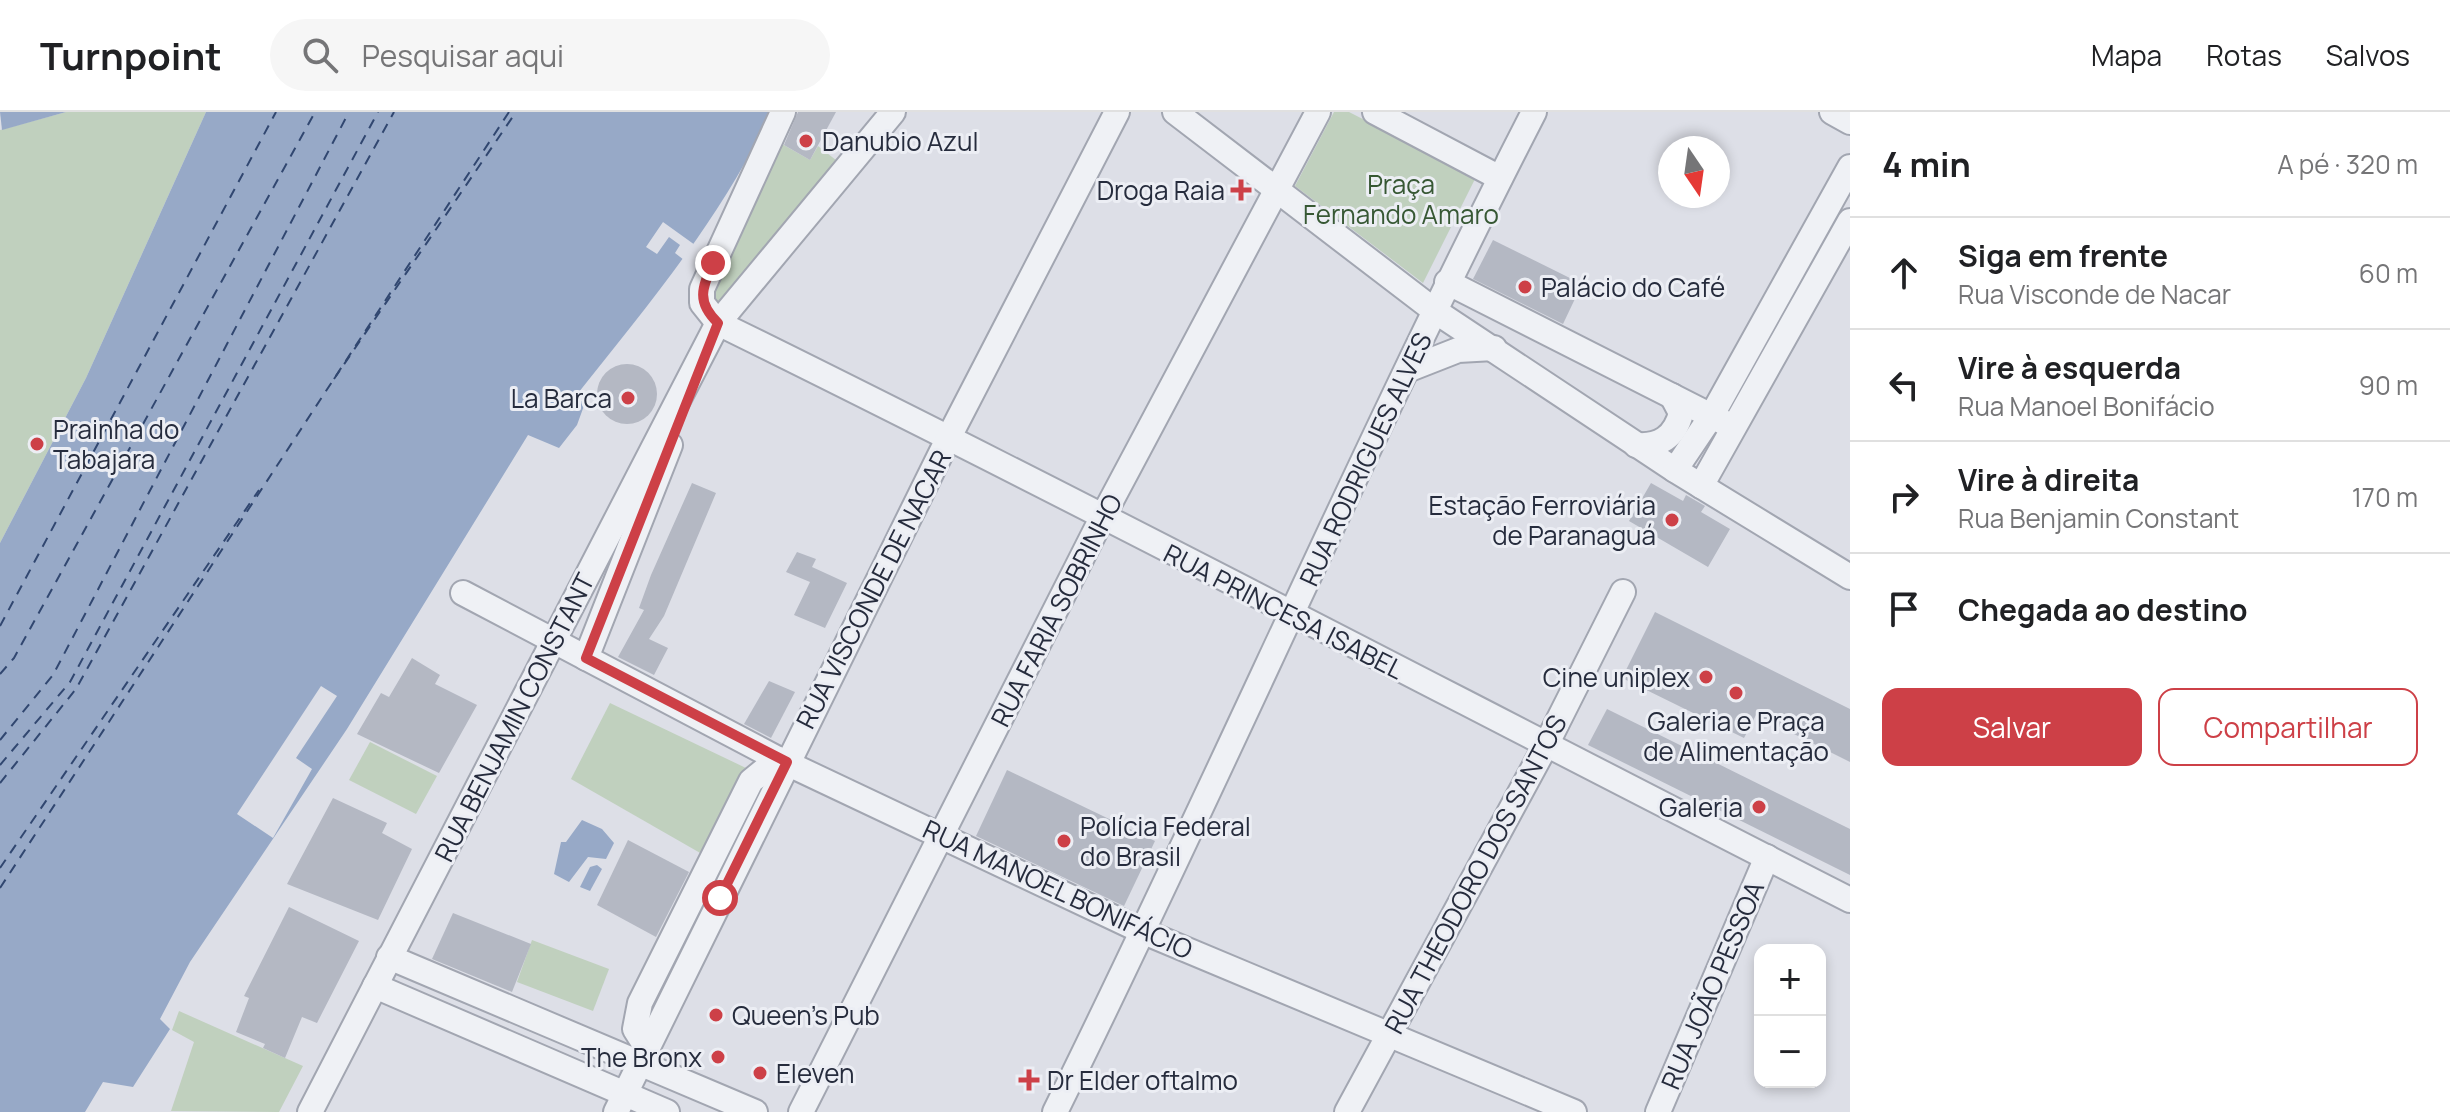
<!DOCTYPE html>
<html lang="pt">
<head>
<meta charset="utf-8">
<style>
	body { margin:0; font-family:Manrope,sans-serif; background:#f6f6f6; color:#202124 }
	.controls { position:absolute; right:24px; bottom:24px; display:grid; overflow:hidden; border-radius:16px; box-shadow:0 4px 12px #0003 }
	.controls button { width:72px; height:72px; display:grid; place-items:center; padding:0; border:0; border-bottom:2px solid #e0e0e0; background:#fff; color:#202124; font:40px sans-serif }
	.compass { position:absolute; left:1658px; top:24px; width:72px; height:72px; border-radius:50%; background:#fff; box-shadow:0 4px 12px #0003; rotate:167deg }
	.stop { position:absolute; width:24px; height:24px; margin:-18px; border:6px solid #cd4047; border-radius:50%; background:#fff }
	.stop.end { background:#cd4047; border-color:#fff; box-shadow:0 2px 8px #0008 }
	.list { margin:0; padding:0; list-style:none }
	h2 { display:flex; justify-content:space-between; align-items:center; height:104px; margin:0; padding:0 32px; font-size:34px }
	h2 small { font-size:26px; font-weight:400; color:#757577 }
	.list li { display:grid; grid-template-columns:52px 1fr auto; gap:24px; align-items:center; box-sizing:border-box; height:112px; padding:0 32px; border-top:2px solid #e0e0e0 }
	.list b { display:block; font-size:30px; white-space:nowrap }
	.list p { margin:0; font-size:26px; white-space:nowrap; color:#757577 }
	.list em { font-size:26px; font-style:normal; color:#757577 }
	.actions { display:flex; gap:16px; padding:24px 32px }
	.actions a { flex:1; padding:18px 0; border:2px solid #cd4047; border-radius:16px; text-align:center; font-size:28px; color:#cd4047 }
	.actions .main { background:#cd4047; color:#fff }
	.icon { flex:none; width:44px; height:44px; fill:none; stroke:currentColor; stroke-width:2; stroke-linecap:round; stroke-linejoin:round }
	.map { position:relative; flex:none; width:1850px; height:1000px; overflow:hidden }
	header { display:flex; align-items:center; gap:48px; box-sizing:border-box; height:112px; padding:0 40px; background:#fff; border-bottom:2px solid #e0e0e0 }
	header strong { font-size:38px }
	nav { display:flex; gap:44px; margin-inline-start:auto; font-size:28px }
	.search { width:560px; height:72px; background:#f6f6f6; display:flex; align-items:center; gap:20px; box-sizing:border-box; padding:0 28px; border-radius:44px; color:#757577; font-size:30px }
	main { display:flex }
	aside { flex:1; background:#fff }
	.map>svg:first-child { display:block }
</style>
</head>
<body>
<header>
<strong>Turnpoint</strong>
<div class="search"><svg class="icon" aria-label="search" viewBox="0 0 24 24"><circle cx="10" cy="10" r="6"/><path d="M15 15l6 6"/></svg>Pesquisar aqui</div>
<nav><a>Mapa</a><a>Rotas</a><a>Salvos</a></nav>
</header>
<main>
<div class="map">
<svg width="1850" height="1000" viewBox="0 0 1850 1000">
	<rect width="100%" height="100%" fill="#dddfe7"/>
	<g fill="#c0d0be">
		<path d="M66,0H206L86,266L0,431V18Z"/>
		<path d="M1334,0H1349L1476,65L1423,171L1295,74Z"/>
		<path d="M782,32L810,48L818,34L841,52L722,192L715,193L709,180Z"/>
		<path d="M610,591L746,656L702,742L571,667Z"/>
		<path d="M370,630L437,664L416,702L349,668Z"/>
		<path d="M532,828L609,857L593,899L517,870Z"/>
		<path d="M179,899L303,954L279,1000L171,999L194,930L172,918Z"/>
	</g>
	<g fill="#97a9c7">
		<path d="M0,0H66L2,18Z"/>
		<path d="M206,0H771C722,106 647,194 575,285L585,291L577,313L559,336L528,323L347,617L190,850L160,907L170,917L133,975L103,970L85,1000H0V431L86,266Z"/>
		<path d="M582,708L602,717L614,731L606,747L588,745L569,770L554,762L561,730H566Z"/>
		<path d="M597,753L602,757L590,779L580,775L590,755Z"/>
	</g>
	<g fill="#dddfe7">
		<path d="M663,110L695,133L684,148L675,141L680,133L669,125L657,142L646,135Z"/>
		<path d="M321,574L337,584L296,646L312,657L273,726L237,702Z"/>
	</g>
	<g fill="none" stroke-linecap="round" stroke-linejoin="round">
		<g stroke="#314770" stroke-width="2" stroke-dasharray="10 8" stroke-linecap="butt">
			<path d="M334,267L516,0"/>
			<path d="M0,514L276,0"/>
			<path d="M0,562L14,546L315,0"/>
			<path d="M0,628L53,563L349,0"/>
			<path d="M0,653L70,570L378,0"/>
			<path d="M0,671L76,577L394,0"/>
			<path d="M0,756L259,378"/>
			<path d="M0,776L509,0"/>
		</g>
	</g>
	<g fill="#b4b8c3">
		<path d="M798,0H836L810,48L784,33Z"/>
		<path d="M1493,128L1582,172L1563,212L1473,167Z"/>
		<circle cx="627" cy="282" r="30"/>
		<path d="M692,371L716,381L664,504L649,527L668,536L654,563L618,545L644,498L639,496L651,463Z"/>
		<path d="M1651,371L1683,389L1686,383L1705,394L1701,400L1730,417L1708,455L1629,409Z"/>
		<path d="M797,440L816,447L812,455L847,471L825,516L794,503L810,470L786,460Z"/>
		<path d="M1655,500L1850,597V650L1756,603L1744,626L1622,566Z"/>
		<path d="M412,546L440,563L435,572L477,593L439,661L357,622L381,581L389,585Z"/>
		<path d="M769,569L795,580L771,626L744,612Z"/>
		<path d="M1607,597L1850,717V763L1588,633Z"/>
		<path d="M1007,658L1155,729L1124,794L976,724Z"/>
		<path d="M333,686L387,711L382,721L412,737L378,808L287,772Z"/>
		<path d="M628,728L689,760L656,825L597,793Z"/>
		<path d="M289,795L359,829L317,911L302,905L285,946L263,936L265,932L236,920L249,886L244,884Z"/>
		<path d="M453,801L531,832L512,880L432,847Z"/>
	</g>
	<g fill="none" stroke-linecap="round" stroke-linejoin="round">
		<g stroke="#a2a6b1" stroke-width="28">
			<g id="minor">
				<path d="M783,0L702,177V191L718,211C1098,398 1473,596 1850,788"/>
				<path d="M1175,0L1435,199L1675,358L1850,465"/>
				<path d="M1375,0L1500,66"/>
				<path d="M1832,0L1850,10"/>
				<path d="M1447,170L1733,315"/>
				<path d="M1407,258L1458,238L1494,236"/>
				<path d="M1636,333C1659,335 1675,325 1681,301L1672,284"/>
				<path d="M1675,358L1712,303L1850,55"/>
				<path d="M1701,374L1850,109"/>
				<path d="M463,481L778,647L1144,820L1574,1000"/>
				<path d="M586,546L670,333"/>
				<path d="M389,845L755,1000"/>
				<path d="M375,874L667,1000"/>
				<path d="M647,936L635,917L640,891L751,669L778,647"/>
				<path d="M310,1000L718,211L893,0"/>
				<path d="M616,1000L949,325L1117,0"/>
				<path d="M801,1000L1103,404L1318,0"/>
				<path d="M1055,1000C1219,669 1365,329 1534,0"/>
				<path d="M1347,1000L1546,633L1623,480"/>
				<path d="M1658,1000L1767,745"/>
			</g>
		</g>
		<use href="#minor" stroke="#eff1f5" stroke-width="24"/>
	</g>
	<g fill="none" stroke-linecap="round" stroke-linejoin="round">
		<path stroke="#cd4047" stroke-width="10" d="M713,151C702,176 696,190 718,211L586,546L787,650L720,786"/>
	</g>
	<g fill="#cd4047" stroke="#eceef4" stroke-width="3">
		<circle cx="806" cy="29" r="8"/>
		<path d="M1237 66h8v8h8v8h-8v8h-8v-8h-8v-8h8z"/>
		<circle cx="1525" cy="175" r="8"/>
		<circle cx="628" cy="286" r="8"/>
		<circle cx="37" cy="332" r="8"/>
		<circle cx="1672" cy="408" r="8"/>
		<circle cx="1706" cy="565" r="8"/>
		<circle cx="1736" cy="581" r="8"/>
		<circle cx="1759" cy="695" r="8"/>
		<circle cx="1064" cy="729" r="8"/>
		<circle cx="716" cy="903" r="8"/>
		<circle cx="718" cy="945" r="8"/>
		<circle cx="760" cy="961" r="8"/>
		<path d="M1025 956h8v8h8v8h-8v8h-8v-8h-8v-8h8z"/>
	</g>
	<g text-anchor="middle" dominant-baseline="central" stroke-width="6" stroke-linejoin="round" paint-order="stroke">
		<g font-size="26" fill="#262c3d" stroke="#eceef4" text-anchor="start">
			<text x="822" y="29">Danubio Azul</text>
			<text x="1225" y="78" text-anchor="end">Droga Raia</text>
			<text x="1541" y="175">Palácio do Café</text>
			<text x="612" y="286" text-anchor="end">La Barca</text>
			<text x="53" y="317">Prainha do<tspan x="53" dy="30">Tabajara</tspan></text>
			<text x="1656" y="393" text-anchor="end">Estação Ferroviária<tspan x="1656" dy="30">de Paranaguá</tspan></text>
			<text x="1690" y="565" text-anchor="end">Cine uniplex</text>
			<text x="1736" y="609" text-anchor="middle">Galeria e Praça<tspan x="1736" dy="30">de Alimentação</tspan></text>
			<text x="1743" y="695" text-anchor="end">Galeria</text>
			<text x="1080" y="714">Polícia Federal<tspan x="1080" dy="30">do Brasil</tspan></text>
			<text x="732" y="903">Queen's Pub</text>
			<text x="702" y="945" text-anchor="end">The Bronx</text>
			<text x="776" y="961">Eleven</text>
			<text x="1047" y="968">Dr Elder oftalmo</text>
		</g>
		<g font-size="26" fill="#375834" stroke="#eceef4">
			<text x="1401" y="72">Praça<tspan x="1401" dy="30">Fernando Amaro</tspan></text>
		</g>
		<g font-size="26" fill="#262c3d" stroke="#eceef4">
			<text transform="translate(1365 347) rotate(-65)">RUA RODRIGUES ALVES</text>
			<text transform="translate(873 477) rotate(-63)">RUA VISCONDE DE NACAR</text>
			<text transform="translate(1056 498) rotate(-63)">RUA FARIA SOBRINHO</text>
			<text transform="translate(1284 499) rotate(27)">RUA PRINCESA ISABEL</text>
			<text transform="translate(514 605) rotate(-63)">RUA BENJAMIN CONSTANT</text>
			<text transform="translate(1475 762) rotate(-62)">RUA THEODORO DOS SANTOS</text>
			<text transform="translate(1058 777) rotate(25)">RUA MANOEL BONIFÁCIO</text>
			<text transform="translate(1712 873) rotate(-67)">RUA JOÃO PESSOA</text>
		</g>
	</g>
</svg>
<div class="controls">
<button>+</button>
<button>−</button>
</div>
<svg class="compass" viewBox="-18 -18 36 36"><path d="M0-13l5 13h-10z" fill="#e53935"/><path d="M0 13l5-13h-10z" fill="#757577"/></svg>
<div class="stop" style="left:720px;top:786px"></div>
<div class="stop end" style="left:713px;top:151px"></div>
</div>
<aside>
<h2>4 min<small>A pé · 320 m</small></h2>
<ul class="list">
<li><svg class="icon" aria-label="ahead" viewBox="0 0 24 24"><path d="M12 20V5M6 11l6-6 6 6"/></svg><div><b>Siga em frente</b><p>Rua Visconde de Nacar</p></div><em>60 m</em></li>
<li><svg class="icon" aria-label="left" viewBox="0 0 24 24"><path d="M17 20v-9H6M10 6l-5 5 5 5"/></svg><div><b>Vire à esquerda</b><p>Rua Manoel Bonifácio</p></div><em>90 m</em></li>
<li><svg class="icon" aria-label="right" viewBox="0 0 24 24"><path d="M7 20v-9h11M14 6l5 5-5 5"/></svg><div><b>Vire à direita</b><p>Rua Benjamin Constant</p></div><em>170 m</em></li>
<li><svg class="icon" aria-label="arrive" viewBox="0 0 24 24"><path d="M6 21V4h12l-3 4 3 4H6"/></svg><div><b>Chegada ao destino</b></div></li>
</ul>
<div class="actions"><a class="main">Salvar</a><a>Compartilhar</a></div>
</aside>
</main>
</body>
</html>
